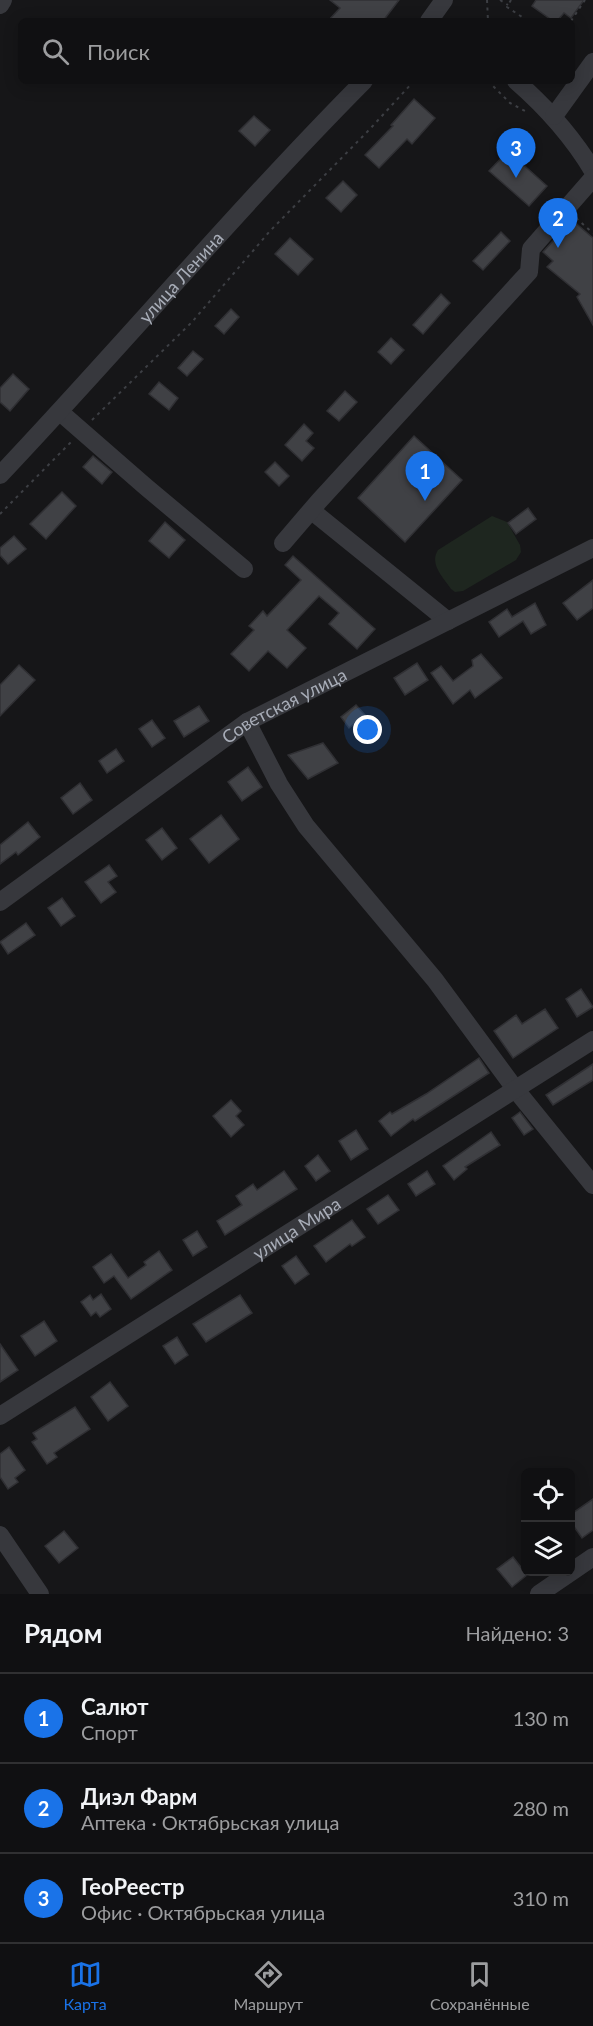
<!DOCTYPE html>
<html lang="ru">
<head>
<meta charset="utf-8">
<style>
	body { margin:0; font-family:Lato,sans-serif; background:#1e1e20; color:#f1f3f6 }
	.controls { position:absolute; right:18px; bottom:18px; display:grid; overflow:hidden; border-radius:9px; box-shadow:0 3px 15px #0003 }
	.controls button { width:54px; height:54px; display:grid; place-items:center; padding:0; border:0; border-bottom:2px solid #303032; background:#101012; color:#f1f3f6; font:30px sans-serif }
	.you { position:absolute; left:368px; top:730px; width:21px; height:21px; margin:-15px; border:4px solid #fff; border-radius:50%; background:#1a73e8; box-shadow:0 0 0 9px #1a73e833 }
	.badge { display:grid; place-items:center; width:39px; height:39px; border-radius:50%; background:#1a73e8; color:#fff; font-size:20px; font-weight:700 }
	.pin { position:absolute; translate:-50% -50px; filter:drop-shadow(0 2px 3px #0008) }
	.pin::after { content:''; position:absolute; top:32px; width:21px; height:18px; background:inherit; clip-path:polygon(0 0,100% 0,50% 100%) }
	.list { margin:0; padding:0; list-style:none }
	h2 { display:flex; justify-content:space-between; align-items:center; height:78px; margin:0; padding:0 24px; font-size:26px }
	h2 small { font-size:20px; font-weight:400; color:#9c9d9f }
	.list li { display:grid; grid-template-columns:39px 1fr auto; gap:18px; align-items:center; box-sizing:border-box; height:90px; padding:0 24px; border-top:2px solid #303032 }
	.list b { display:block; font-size:22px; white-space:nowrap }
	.list p { margin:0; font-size:20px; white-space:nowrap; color:#9c9d9f }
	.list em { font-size:20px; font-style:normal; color:#9c9d9f }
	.icon { flex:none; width:33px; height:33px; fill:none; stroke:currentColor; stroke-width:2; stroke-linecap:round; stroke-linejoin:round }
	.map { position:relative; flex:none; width:593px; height:1594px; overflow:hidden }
	.search { position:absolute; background:#101012; box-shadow:0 3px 15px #0003; left:18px; right:18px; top:18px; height:66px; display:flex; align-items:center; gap:15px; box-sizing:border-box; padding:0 21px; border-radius:9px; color:#9c9d9f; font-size:22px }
	.sheet { height:348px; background:#101012 }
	nav { display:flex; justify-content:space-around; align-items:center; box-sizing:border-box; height:84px; border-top:2px solid #303032; background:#101012; font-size:16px; color:#9c9d9f }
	nav a { display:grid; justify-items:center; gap:3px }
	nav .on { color:#1a73e8 }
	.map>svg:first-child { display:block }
</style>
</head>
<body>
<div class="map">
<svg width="593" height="1594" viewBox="0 0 593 1594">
	<rect width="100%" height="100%" fill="#161618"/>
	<path fill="#1e261f" d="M492,516L507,522L520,545L521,552L516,560L463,591L455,592L451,589C443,577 429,564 438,550Z"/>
	<g fill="#404145" stroke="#303034" stroke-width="1.5">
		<path d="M330,0H399L383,21H328L340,8Z"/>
		<path d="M536,0H584L571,18L564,13L557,21H553L532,6Z"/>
		<path d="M414,99L435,118L412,144L407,139L379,168L365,155L393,126L391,125Z"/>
		<path d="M254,116L270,130L255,146L239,131Z"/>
		<path d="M508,151L547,186L529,206L489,171Z"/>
		<path d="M343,181L357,195L341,212L326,198Z"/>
		<path d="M572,220L593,238V325L577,297L580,294L547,267L553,261L543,252Z"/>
		<path d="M501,232L510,241L483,270L473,261Z"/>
		<path d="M290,238L313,259L298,275L275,254Z"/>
		<path d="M441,294L450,303L423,334L413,325Z"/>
		<path d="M231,309L239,317L224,334L215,326Z"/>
		<path d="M391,338L404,350L391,364L378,352Z"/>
		<path d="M193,351L203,359L187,376L178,368Z"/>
		<path d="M13,374L29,389L10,411L0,402V388Z"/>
		<path d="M159,382L178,398L169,410L149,394Z"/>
		<path d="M345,391L357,402L339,421L327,411Z"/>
		<path d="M304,424L313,433L306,441L314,448L302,461L285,445Z"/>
		<path d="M414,436L462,480L405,542L358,498Z"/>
		<path d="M93,456L112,472L102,484L83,467Z"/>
		<path d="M275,462L289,476L279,486L265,472Z"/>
		<path d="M62,492L76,506L46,539L30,524Z"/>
		<path d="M528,508L536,519L516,534L508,523Z"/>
		<path d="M165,522L185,540L169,558L149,541Z"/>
		<path d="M14,536L26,549L8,564L0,555V548Z"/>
		<path d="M293,556L375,629L357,649L329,624L339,613L319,596L287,630L306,648L287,668L268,651L249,671L231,654L254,630L249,626L263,611L267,616L301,580L285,565Z"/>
		<path d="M593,580V608L577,620L563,603Z"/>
		<path d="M535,603L546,625L531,634L523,621L499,637L489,622L507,609L512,617Z"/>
		<path d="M481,654L502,678L475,698L470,690L453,704L431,673L441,666L453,681L473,666L472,660Z"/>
		<path d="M417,663L428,680L405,695L394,678Z"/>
		<path d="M19,665L35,680L0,716V685Z"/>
		<path d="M356,705L365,715L349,728L341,717Z"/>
		<path d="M199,706L209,721L184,737L174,721Z"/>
		<path d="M152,720L165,738L152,747L139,729Z"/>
		<path d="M323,743L338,763L308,779L288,755Z"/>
		<path d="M116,749L124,761L107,773L99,761Z"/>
		<path d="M248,767L262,787L242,801L228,782Z"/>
		<path d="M80,783L92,800L73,814L61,798Z"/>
		<path d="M221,815L239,839L209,863L190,839Z"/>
		<path d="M28,822L40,837L18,855L16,852L0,864V845Z"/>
		<path d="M162,828L177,848L162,860L146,840Z"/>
		<path d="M109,865L117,876L108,882L116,892L101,903L85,882Z"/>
		<path d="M62,898L75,916L61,926L48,908Z"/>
		<path d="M26,923L35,935L8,954L0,942Z"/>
		<path d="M581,989L593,1007L577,1017L566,999Z"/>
		<path d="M545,1009L558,1028L513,1058L494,1031L516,1015L522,1024Z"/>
		<path d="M479,1058L489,1073L415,1121L413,1119L391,1136L379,1121L390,1112L392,1114L426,1094Z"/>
		<path d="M593,1064V1080L553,1105L546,1095Z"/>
		<path d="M231,1100L241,1111L236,1116L244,1125L231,1137L213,1116Z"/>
		<path d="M520,1112L533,1129L524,1135L512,1118Z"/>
		<path d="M356,1130L368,1149L351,1160L339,1141Z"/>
		<path d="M491,1132L500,1145L465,1167L467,1169L454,1180L443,1166Z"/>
		<path d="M318,1155L330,1171L316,1181L305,1166Z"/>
		<path d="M284,1171L297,1189L225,1235L217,1221L242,1205L236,1196L253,1184L257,1190Z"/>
		<path d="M427,1171L435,1184L416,1196L408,1184Z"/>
		<path d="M388,1195L399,1210L378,1224L367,1209Z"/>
		<path d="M352,1220L365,1237L352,1246L350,1244L326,1262L314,1246Z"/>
		<path d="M197,1231L207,1247L193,1256L183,1240Z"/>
		<path d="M159,1251L172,1270L131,1299L114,1276L104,1283L93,1267L111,1254L128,1278L146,1265L144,1262Z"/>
		<path d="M296,1256L309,1274L295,1284L282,1266Z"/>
		<path d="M101,1294L111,1309L100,1317L96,1312L91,1316L81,1302L90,1295L93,1300Z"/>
		<path d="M240,1295L252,1313L206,1342L193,1324Z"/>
		<path d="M44,1321L57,1341L35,1356L21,1336Z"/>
		<path d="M177,1337L188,1355L175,1364L163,1346Z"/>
		<path d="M0,1344L18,1370L0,1382Z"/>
		<path d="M110,1382L128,1406L108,1421L91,1397Z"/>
		<path d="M75,1407L90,1429L54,1453L57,1457L47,1464L32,1442L37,1439L33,1433Z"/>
		<path d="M9,1447L25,1470L15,1478L18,1482L8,1489L0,1477V1454Z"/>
		<path d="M593,1499V1530L582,1538L570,1521V1515Z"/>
		<path d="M64,1531L78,1548L59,1563L45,1546Z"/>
		<path d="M513,1557L527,1575L512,1587L497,1569Z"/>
	</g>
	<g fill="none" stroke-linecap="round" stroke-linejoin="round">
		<g stroke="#3d3f44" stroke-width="2" stroke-dasharray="3 4.5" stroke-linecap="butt">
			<path d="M487,0L488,21"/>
			<path d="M500,0L508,5"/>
			<path d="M511,0L507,7L528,21"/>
			<path d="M571,21L585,0"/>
			<path d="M572,48L575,52L572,57"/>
			<path d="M488,81L510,103L525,111"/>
			<path d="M576,218L593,233"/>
			<path d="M92,420L192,322L270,231L369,130L414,81"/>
			<path d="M0,514L72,441"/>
		</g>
		<g stroke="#37383d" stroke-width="18">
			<path d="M0,5L3,0"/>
			<path d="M429,21L444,0"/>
			<path d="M516,81C547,108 572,136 593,171"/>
			<path d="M554,116L593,62"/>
			<path d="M60,412L146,487L244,569"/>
			<path id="s1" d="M0,475C123,345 238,208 364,81"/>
			<path d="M312,511L448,621"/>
			<path d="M283,543L319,501L529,272L531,249L593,178"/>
			<path d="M247,722L279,784L306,826L435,980L516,1090L593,1185"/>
			<path id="s2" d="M0,902L247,722L593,548"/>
			<path id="s3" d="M0,1416L593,1040"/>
			<path d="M0,1535L40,1594"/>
			<path d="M539,1594L593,1557"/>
		</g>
	</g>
	<g text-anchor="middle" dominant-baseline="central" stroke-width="5" stroke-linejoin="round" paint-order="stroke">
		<g font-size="18" fill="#a8adb8" stroke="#111113">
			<text stroke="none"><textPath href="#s1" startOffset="268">улица Ленина</textPath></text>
			<text stroke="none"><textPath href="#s2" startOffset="346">Советская улица</textPath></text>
			<text stroke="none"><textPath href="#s3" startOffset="351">улица Мира</textPath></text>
		</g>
	</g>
</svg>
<div class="controls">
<button><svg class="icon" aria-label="locate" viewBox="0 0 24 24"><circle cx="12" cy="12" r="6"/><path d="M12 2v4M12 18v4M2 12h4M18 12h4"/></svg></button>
<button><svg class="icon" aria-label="layers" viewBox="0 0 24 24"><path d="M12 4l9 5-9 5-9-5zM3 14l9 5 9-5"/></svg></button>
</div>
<div class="you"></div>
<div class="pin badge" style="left:425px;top:501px">1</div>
<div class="pin badge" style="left:558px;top:248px">2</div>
<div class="pin badge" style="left:516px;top:178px">3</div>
<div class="search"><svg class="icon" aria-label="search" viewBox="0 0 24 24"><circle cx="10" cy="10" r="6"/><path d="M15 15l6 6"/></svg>Поиск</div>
</div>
<section class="sheet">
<h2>Рядом<small>Найдено: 3</small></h2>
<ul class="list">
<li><span class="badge">1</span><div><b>Салют</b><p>Спорт</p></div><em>130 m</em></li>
<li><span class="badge">2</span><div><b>Диэл Фарм</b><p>Аптека · Октябрьская улица</p></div><em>280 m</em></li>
<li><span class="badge">3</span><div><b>ГеоРеестр</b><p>Офис · Октябрьская улица</p></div><em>310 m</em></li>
</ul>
</section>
<nav>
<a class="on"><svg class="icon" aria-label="map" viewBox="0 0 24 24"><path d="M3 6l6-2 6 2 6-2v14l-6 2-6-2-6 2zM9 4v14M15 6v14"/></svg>Карта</a>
<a><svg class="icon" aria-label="directions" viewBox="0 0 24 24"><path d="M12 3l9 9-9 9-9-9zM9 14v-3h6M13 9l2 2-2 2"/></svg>Маршрут</a>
<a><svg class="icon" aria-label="saved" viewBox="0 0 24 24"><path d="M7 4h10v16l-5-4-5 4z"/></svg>Сохранённые</a>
</nav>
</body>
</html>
